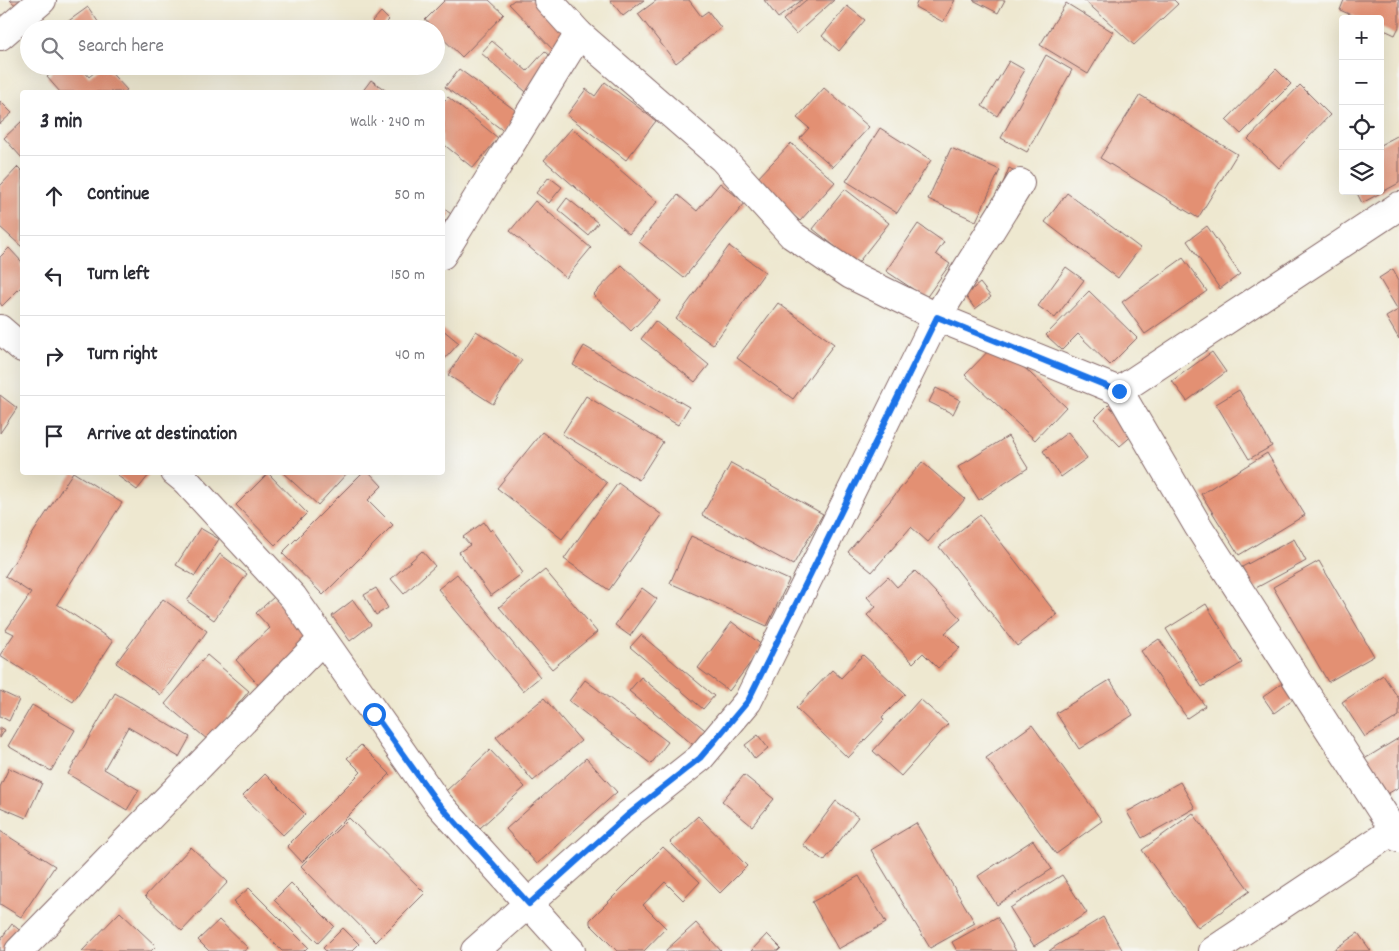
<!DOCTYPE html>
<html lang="en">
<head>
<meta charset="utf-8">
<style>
	body { margin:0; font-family:Dekko,sans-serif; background:#f2f2f3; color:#2b2b33 }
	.controls { position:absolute; right:15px; top:15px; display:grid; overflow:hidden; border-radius:5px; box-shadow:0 5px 20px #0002 }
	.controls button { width:45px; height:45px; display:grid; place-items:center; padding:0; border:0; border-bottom:1px solid #e1e1e2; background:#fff; color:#2b2b33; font:25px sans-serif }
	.stop { position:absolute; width:15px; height:15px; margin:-11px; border:4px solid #1a73e8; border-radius:50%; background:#fff }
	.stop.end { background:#1a73e8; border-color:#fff; box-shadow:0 1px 5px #0008 }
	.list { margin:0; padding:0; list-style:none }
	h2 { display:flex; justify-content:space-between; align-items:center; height:65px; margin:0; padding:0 20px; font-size:21px }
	h2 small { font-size:16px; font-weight:400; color:#7c7c81 }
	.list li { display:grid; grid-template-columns:32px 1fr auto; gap:15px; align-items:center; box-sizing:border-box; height:80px; padding:0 20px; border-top:1px solid #e1e1e2 }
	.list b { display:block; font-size:19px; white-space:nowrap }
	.list em { font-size:16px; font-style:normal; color:#7c7c81 }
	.icon { flex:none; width:28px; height:28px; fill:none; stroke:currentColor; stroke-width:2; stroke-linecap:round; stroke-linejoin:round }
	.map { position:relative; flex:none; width:1399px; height:951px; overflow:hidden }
	.search { position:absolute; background:#fff; box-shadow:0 5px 20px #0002; left:20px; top:20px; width:425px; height:55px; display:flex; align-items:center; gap:12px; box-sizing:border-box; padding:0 18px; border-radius:28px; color:#7c7c81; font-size:19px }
	.panel { position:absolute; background:#fff; box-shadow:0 5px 20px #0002; left:20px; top:90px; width:425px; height:385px; border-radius:5px }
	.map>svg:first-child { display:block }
</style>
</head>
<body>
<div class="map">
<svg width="1399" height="951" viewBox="0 0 1399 951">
	<rect width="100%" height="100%" fill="#f6f6f2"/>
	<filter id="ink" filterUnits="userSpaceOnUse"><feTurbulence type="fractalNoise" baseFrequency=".02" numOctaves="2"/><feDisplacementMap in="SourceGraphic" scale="10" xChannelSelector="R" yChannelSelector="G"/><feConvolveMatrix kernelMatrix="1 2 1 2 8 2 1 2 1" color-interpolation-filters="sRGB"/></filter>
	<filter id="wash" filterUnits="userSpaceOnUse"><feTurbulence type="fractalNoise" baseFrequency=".0096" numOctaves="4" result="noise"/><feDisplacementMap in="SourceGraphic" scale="20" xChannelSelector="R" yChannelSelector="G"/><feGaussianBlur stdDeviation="1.12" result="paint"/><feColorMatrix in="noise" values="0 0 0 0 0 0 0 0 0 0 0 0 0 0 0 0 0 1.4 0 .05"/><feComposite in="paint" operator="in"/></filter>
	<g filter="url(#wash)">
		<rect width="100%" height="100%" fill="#eee8d0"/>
		<g id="blocks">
			<g fill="#e39073">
				<path d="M10,0H34L23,12Z"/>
				<path d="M445,0H489L504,14L462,57L436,32V29L425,20Z"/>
				<path d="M514,0H539L572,35L555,52L509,4Z"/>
				<path d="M610,0H644L623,16Z"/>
				<path d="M657,0H689L701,16L708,11L721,28L676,63L638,14Z"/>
				<path d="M764,0H802L778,18Z"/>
				<path d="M806,0H834L796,34L783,20Z"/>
				<path d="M918,0H955L943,22L915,7Z"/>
				<path d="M973,0H1005L998,13Z"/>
				<path d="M1084,0H1174L1178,4L1134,45Z"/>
				<path d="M1344,0H1399V27L1395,35L1380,28V19H1360L1340,10Z"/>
				<path d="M1066,3L1113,32L1088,74L1040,45Z"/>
				<path d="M847,6L865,20L839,51L822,36Z"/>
				<path d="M88,7L103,29H67L63,25Z"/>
				<path d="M381,12L389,20L380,29L372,22Z"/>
				<path d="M492,41L527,71L545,51L556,61L533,98L481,53Z"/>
				<path d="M1046,55L1072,70L1027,152L1001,138Z"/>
				<path d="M1009,61L1025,70L997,116L982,106Z"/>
				<path d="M59,66H80L89,77L102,66H105L127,90L124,92H60L47,77Z"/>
				<path d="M459,69L519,113L505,132L445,87Z"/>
				<path d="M1276,69L1291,84L1241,134L1226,120Z"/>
				<path d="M371,80L388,92H362Z"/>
				<path d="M605,82L656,121L626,160L567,115L586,89L595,96Z"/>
				<path d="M1300,85L1330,115L1279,168L1248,139Z"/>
				<path d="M824,88L869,127L833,167L800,138L809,128L797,118Z"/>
				<path d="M1140,95L1237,154L1198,218L1100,158Z"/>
				<path d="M448,97L498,138L473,168L442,143V103Z"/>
				<path d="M0,101L12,113L0,124Z"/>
				<path d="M22,121V158L4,138Z"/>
				<path d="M572,128L657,202L629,234L544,160Z"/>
				<path d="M880,128L931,160L897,213L846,181Z"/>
				<path d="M1399,135V183L1362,203L1356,191H1380V145Z"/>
				<path d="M791,143L835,182L800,221L755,181Z"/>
				<path d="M951,148L1000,170L976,221L928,199Z"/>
				<path d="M18,167L22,171V247L0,227V186Z"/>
				<path d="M1009,168L1019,173L1000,191Z"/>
				<path d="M549,177L562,187L549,203L536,193Z"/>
				<path d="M720,183L745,203L684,278L639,242L678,195L697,211Z"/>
				<path d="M845,189L889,223L857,264L813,229Z"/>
				<path d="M1067,193L1140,248L1118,278L1045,222Z"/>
				<path d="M567,198L598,223L588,235L558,210Z"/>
				<path d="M535,201L591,248L566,278L510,231Z"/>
				<path d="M442,207L451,214L442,225Z"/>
				<path d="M918,224L944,242L936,254L950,264L926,298L886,271Z"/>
				<path d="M1207,226L1240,274L1220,289L1187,241Z"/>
				<path d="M729,246L765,272L713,345L676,319Z"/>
				<path d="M9,248L22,262V286L2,306L0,303V257Z"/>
				<path d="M1183,258L1207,291L1145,334L1122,302Z"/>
				<path d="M622,265L660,301L631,331L593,295Z"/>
				<path d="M1066,267L1084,280L1055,318L1038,306Z"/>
				<path d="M1393,269L1399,280V339L1386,317L1398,310L1379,278Z"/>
				<path d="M980,283L991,297L975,309L965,295Z"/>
				<path d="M1089,291L1137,338L1110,365L1078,334L1062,350L1046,335Z"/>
				<path d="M778,303L834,344L793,399L737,358Z"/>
				<path d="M655,321L709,365L695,382L641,339Z"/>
				<path d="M442,329L459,343L442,362Z"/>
				<path d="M476,331L522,360L493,404L448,375Z"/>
				<path d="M997,342L1066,407L1035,440L965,375Z"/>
				<path d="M584,346L689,407L678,425L573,365Z"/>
				<path d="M1212,352L1226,372L1187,401L1172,381Z"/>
				<path d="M936,388L960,400L953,414L929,402Z"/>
				<path d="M1239,390L1272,446L1249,459L1216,404Z"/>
				<path d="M0,395L17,408L0,433Z"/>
				<path d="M586,396L663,442L639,480L562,434Z"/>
				<path d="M1108,405L1135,433L1120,446L1094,419Z"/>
				<path d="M542,432L607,483L562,539L497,488Z"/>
				<path d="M1068,432L1087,458L1061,477L1043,451Z"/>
				<path d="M1008,436L1028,468L979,500L958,467Z"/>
				<path d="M1267,453L1305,515L1239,555L1201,494Z"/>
				<path d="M922,462L965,499L928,542L911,527L872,572L848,552Z"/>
				<path d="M731,463L823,514L793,565L702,515Z"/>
				<path d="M73,472L122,503L57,604L113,641L73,702L0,655L14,634L6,630L31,593L5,576Z"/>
				<path d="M121,472H145L149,475L137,490L118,476Z"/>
				<path d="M282,472H348L318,505Z"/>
				<path d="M363,472H369L382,486L368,500L393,525L323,595L282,553Z"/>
				<path d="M268,473L307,513L275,545L236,505Z"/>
				<path d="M618,483L662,515L609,590L564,559Z"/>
				<path d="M980,515L1057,615L1017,646L939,547Z"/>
				<path d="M484,522L490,531L492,529L523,573L491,596L459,552L470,545L463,537Z"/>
				<path d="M200,528L219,539L195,576L176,565Z"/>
				<path d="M691,536L789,580L767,626L670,583Z"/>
				<path d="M1294,539L1306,561L1254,589L1242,567Z"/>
				<path d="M422,551L435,566L404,594L391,579Z"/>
				<path d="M220,554L247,574L214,620L187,601Z"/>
				<path d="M1319,561L1374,656L1328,682L1273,587Z"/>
				<path d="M545,570L597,632L552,669L499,607Z"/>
				<path d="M915,571L961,619L945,633L960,648L938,668L923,653L913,663L867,615L876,607L867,597L888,577L897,587Z"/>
				<path d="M457,574L540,677L523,691L438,589Z"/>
				<path d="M376,588L388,608L376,615L364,595Z"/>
				<path d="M642,588L657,599L630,636L615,625Z"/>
				<path d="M274,597L314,640L263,690L236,660L270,628L256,613Z"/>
				<path d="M163,599L207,631L161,695L116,663Z"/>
				<path d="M353,600L371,625L350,641L332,616Z"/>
				<path d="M1206,604L1242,663L1202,687L1166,629Z"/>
				<path d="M732,622L763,646L729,691L698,668Z"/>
				<path d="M641,635L714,696L703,709L630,647Z"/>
				<path d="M1159,639L1205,706L1187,718L1141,651Z"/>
				<path d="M207,655L249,691L208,740L165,704Z"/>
				<path d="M863,655L905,694L882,717L884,720L848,758L796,708L832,670L841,678Z"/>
				<path d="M1383,675L1399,699V716L1365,737L1342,702Z"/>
				<path d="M641,677L710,734L698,749L629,691Z"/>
				<path d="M585,680L668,742L651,764L569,701Z"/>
				<path d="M1110,680L1133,715L1079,749L1056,713Z"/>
				<path d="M1285,681L1297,696L1274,713L1263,697Z"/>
				<path d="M0,691L19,700L9,721L0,716Z"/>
				<path d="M115,693L190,737L179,757L128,727L104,769L139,790L127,810L68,774Z"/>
				<path d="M544,698L581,741L533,781L496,737Z"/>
				<path d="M920,699L948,724L901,776L873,751Z"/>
				<path d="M32,705L75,730L51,771L8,746Z"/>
				<path d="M1032,725L1102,821L1056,854L986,758Z"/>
				<path d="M0,727L5,730L0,738Z"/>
				<path d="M758,735L768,748L755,759L745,745Z"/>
				<path d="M1399,738V787L1384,796L1361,761Z"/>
				<path d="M361,745L390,774L302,862L287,846L361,772L347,758Z"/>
				<path d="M490,750L525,787L480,828L446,791Z"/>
				<path d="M586,758L617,792L537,864L506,829Z"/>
				<path d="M9,768L42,783L26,818L0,807V787Z"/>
				<path d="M265,774L305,814L283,835L243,796Z"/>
				<path d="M744,775L774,799L752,826L722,801Z"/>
				<path d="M1180,782L1195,808L1142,838L1127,812Z"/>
				<path d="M836,801L858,817L824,861L803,845Z"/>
				<path d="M1193,813L1250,891L1198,928L1142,850Z"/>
				<path d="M698,816L747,866L720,893L670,842Z"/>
				<path d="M349,818L425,893L376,942L301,866Z"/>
				<path d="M916,823L975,923L930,948L871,850Z"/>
				<path d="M0,831L55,866L21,917L0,904Z"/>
				<path d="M1033,840L1052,869L997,905L978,876Z"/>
				<path d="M191,847L228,882L182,931L145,896Z"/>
				<path d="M663,847L700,882L683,900L665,882L643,905L666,928L644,951H617L590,924V920Z"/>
				<path d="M1062,875L1087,913L1034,946L1010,908Z"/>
				<path d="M859,876L886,923L838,949L812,902Z"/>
				<path d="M291,883L334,926L318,943L274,900Z"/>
				<path d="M249,888L308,947L304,951H282L233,902Z"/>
				<path d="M120,912L156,946L151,951H82Z"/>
				<path d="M997,917L1016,951H957L952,942Z"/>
				<path d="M1103,917L1123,951H1049L1056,946Z"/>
				<path d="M219,920L248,948L244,951H209L198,940Z"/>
				<path d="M696,923L721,951H665Z"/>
				<path d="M12,924L23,933L9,951H0V940Z"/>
				<path d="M343,928L359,944L352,951H326L323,948Z"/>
				<path d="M1358,933L1371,951H1332Z"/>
				<path d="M767,934L781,948L778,951H751Z"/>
			</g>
		</g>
	</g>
	<g filter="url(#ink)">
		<use href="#blocks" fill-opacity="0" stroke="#836565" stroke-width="1"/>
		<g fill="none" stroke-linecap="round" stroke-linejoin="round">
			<g stroke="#836565" stroke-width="30">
				<g id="minor">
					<path d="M548,0L579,34L723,159L792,235L851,275L937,317L1119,391L1198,526L1399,838"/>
					<path d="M0,36L42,0"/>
					<path d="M442,255L579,34"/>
					<path d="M0,329L22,348"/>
					<path d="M1119,391L1399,206"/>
					<path d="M175,472L186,481L293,597L437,802L571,951"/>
					<path d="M19,951L322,640"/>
					<path d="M475,951L629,814L700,758L748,701L937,317L1020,183"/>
					<path d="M1213,951L1394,830"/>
				</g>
			</g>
			<use href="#minor" stroke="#fff" stroke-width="28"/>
		</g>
	</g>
	<g fill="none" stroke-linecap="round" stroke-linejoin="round" filter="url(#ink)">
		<path stroke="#1a73e8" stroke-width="6" d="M374,714L437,802L529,904L629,814L700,758L748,701L937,317L1119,391"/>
	</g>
</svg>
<div class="controls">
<button>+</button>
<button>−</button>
<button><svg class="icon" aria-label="locate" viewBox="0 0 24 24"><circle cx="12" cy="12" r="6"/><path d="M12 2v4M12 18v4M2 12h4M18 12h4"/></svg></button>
<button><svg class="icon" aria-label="layers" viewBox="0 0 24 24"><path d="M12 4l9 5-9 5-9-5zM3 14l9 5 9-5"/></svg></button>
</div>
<div class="stop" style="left:374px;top:714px"></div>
<div class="stop end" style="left:1119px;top:391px"></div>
<div class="search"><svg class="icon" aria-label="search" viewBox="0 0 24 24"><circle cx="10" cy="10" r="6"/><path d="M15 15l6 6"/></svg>Search here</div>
<section class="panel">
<h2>3 min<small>Walk · 240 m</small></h2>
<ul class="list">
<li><svg class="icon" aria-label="ahead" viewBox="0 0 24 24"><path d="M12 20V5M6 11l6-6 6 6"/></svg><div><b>Continue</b></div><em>50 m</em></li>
<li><svg class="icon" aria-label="left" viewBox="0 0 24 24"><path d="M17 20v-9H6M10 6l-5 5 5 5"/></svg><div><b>Turn left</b></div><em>150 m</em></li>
<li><svg class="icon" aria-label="right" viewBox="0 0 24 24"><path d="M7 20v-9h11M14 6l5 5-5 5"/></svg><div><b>Turn right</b></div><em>40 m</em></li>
<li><svg class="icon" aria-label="arrive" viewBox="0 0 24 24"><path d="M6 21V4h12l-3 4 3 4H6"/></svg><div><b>Arrive at destination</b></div></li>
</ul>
</section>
</div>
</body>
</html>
